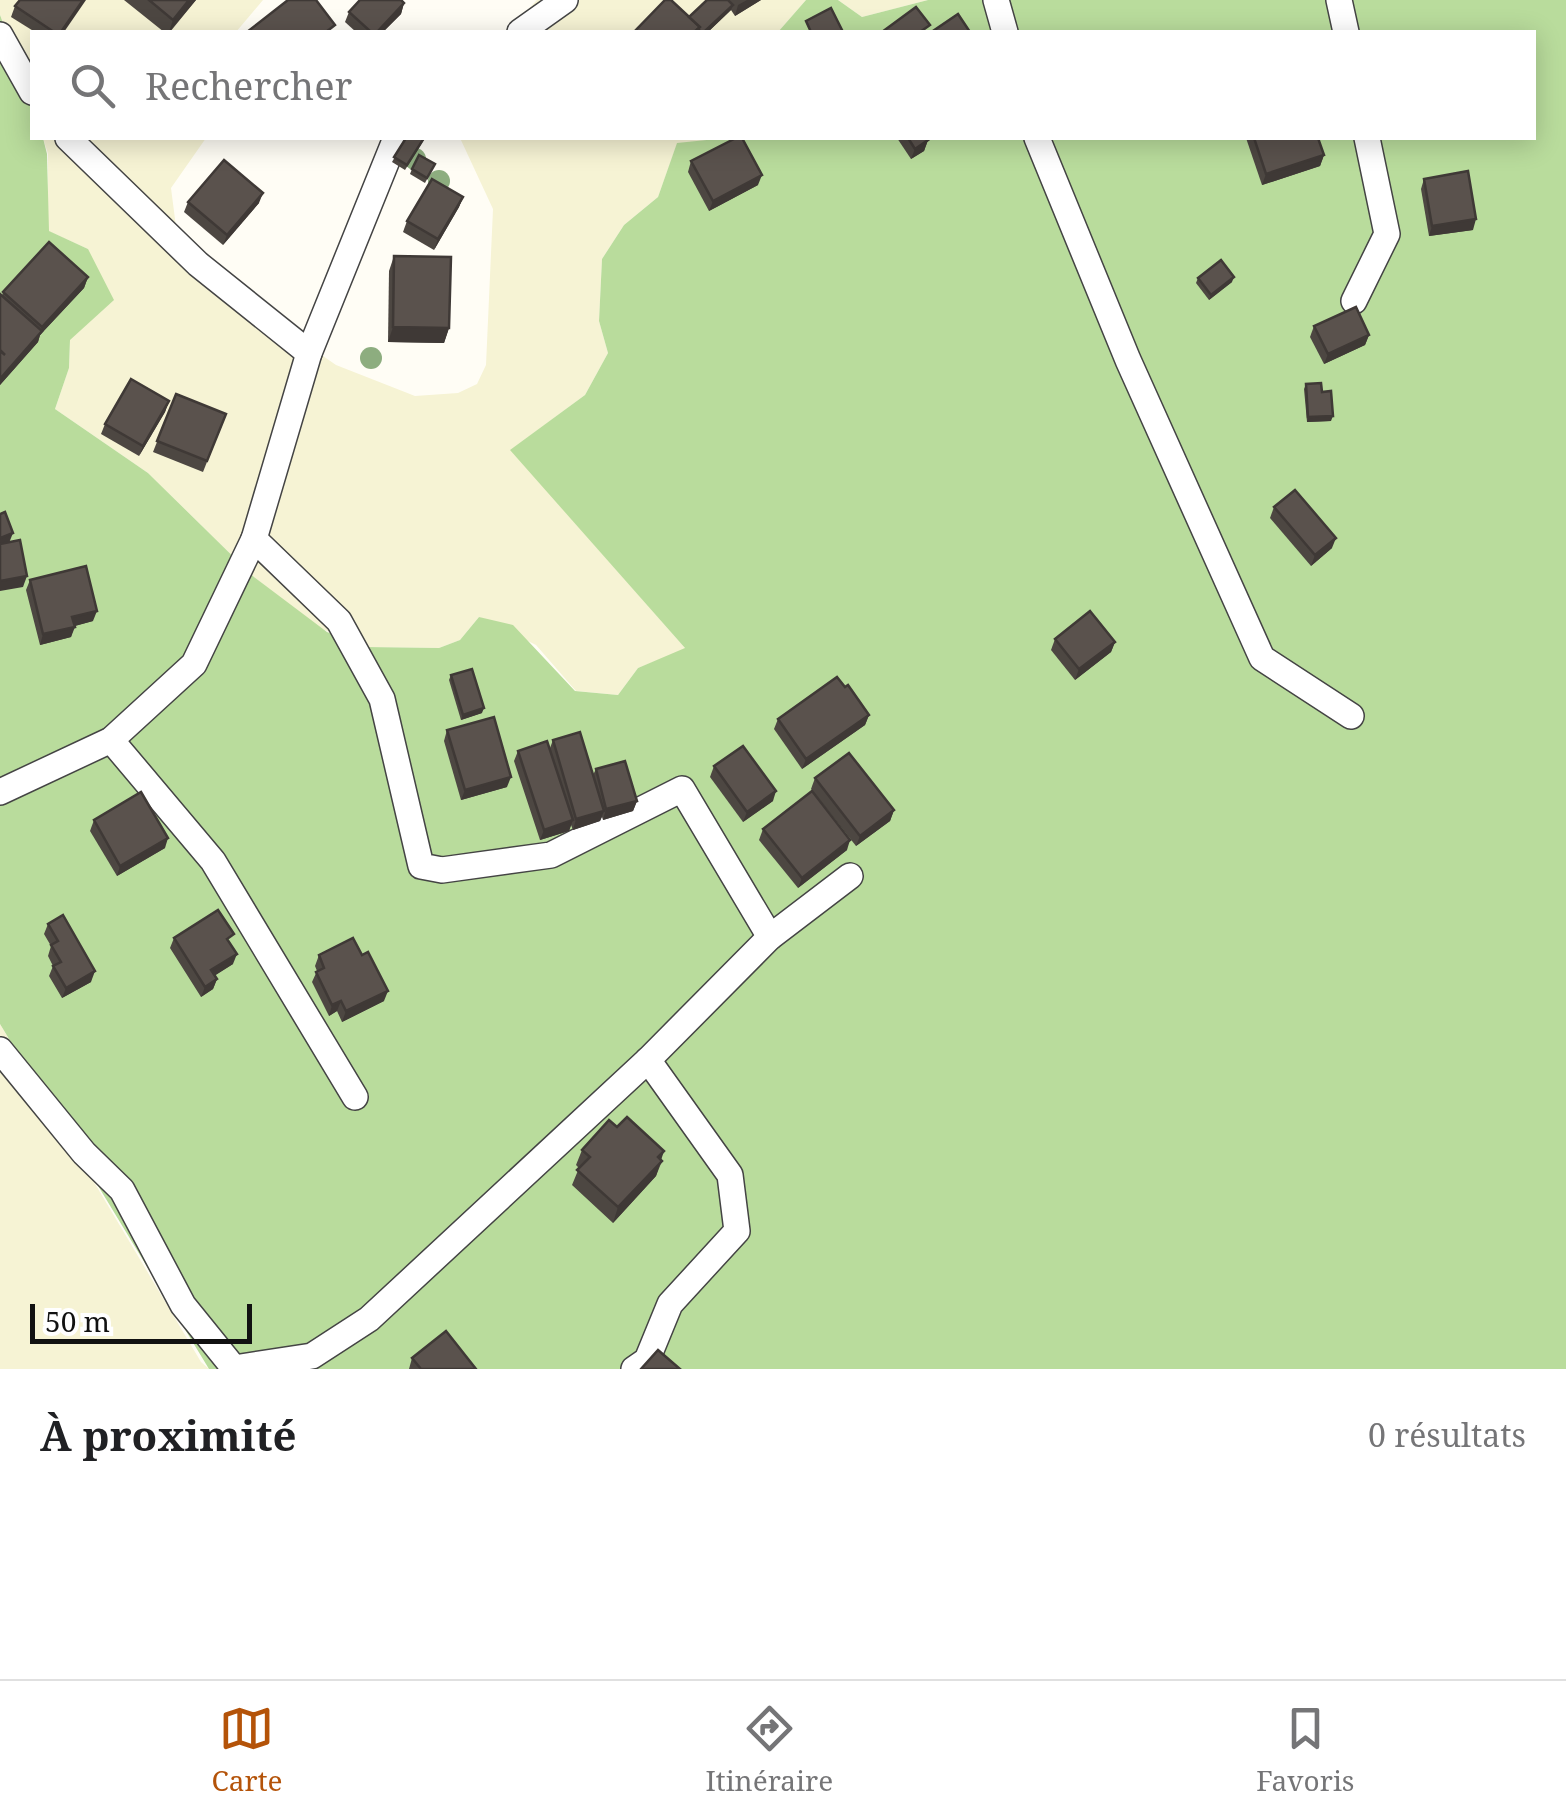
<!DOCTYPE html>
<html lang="fr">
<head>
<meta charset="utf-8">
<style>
	body { margin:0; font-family:"Noto Serif",serif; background:#f2f2f2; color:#202124 }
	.scale { position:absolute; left:30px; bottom:25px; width:222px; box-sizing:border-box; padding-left:10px; border:5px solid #111; border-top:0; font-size:28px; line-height:35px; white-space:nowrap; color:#111; -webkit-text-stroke:8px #fff; paint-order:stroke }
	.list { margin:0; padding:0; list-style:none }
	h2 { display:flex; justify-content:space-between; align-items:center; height:130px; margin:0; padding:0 40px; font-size:42px }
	h2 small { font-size:32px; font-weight:400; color:#757577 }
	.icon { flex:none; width:55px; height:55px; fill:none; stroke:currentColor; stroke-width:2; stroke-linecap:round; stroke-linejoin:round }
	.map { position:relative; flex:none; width:1566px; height:1369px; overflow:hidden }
	.search { position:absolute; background:#fff; box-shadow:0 5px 25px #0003; left:30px; right:30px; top:30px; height:110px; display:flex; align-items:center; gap:25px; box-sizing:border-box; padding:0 35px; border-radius:0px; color:#757577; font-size:38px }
	.sheet { height:310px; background:#fff }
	nav { display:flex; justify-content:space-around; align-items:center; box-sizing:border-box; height:140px; border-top:2px solid #e0e0e0; background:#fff; font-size:28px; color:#757577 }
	nav a { display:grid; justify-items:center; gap:5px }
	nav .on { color:#b45309 }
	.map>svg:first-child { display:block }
</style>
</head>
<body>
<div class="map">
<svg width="1566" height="1369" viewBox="0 0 1566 1369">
	<rect width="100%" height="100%" fill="#fffdf5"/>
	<g fill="#f6f3d4">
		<path d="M0,0H263L236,32H32V100L0,15Z"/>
		<path d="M537,0H806L778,32H507Z"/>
		<path d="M838,0H928L862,17Z"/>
		<path d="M43,138H206L171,188L179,250L193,266L336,365L415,396L458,393L477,384L486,365L493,209L460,138H726L677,144L658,197L624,225L602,259L599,321L608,353L585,395L511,450L686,649L638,668L618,695L576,691L536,645L479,617L460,640L439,648L366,647L315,626L254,577L148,473L55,409L69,368L70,340L88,249L48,231V154Z"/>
		<path d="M0,1024L201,1362L209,1369H0Z"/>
	</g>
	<path fill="#b9dc9c" d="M806,0H838L862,17L928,0H1566V1369H209L0,1024V15L32,100V138H43L47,154L49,231L88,249L114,300L70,340L69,368L55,409L148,473L254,577L327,632L366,647L439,648L460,640L479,617L513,625L575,691L618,695L638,668L685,648L510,450L585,395L608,353L599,321L602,259L624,225L658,197L677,143L726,138H1534V32H778Z"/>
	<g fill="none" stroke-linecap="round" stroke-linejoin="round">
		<g stroke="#444" stroke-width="28">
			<g id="street">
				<path d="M996,0L1005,32"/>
				<path d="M1339,0L1346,32"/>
				<path d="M520,32L565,0"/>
				<path d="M0,35L32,92"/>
				<path d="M68,138L198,264L309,353"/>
				<path d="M1037,138L1128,360L1262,658L1351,716"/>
				<path d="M1354,301L1387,234L1367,138"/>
				<path d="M254,539L339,621L382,699L421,866L442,870L551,855L682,789L770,937"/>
				<path d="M111,740L213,861L355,1097"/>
				<path d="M0,792L111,740L194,664L254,539L309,353L396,138"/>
				<path d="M0,1050L84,1153L122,1190L183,1305L234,1368L312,1356L369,1319L648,1060L770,937L850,876"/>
				<path d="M634,1369L647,1360L670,1304L737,1231L730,1175L648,1060"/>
			</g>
		</g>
		<use href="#street" stroke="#fff" stroke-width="25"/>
	</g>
	<g fill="#8dad7f">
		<circle cx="415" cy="159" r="11"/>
		<circle cx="439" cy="181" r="11"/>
		<circle cx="371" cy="358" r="11"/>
	</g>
	<g fill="#4d4742">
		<path d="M124,0H196L170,32H164Z"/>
		<path d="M707,0H761L735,16L731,10L708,32H634L689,17Z"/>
		<path d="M404,3L401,14L383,32H356L345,22L349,12Z"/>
		<path d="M15,6L64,32H35L11,17Z"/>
		<path d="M406,138H425L405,170L392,162Z"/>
		<path d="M897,138H926L928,140L924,151L911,159Z"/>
		<path d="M1246,138H1318L1324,155L1320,166L1262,185Z"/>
		<path d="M691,161L758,185L709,211L688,172Z"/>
		<path d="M435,164L425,183L410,174L412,169Z"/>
		<path d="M1424,179L1473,230L1429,236L1421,189Z"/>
		<path d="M463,197L459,207L434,250L403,232L407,221Z"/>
		<path d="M188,202L259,203L223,245L184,212Z"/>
		<path d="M394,256L449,328L444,343L388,342L389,271Z"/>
		<path d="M88,277L84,288L40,335L38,342L0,385V295L2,296L3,292Z"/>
		<path d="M1198,278L1232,282L1209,300L1196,283Z"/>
		<path d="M1314,326L1369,335L1365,345L1324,364L1310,337Z"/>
		<path d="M1306,384L1322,392L1331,421L1307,422L1304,389Z"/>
		<path d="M176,394L226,414L203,472L153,452Z"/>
		<path d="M169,401L165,412L139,456L101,434L105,424Z"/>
		<path d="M1274,507L1332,548L1311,566L1270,518Z"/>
		<path d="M30,580L93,621L74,626L71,637L40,645L26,590Z"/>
		<path d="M1055,639L1115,642L1111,652L1075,680L1051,650Z"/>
		<path d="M451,675L482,713L461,720L449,680Z"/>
		<path d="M845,687L869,715L865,725L802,769L774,729L778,719Z"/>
		<path d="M447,730L507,787L461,800L444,741Z"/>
		<path d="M553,740L593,775L596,769L637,801L633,811L603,820L602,817L600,821L573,830L571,825L569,831L540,840L514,761L518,751L550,748Z"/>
		<path d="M714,766L773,801L743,822L710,777Z"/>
		<path d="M815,778L894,810L890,821L856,846L811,789Z"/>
		<path d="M94,820L165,848L117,876L90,831Z"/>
		<path d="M763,829L847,850L798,888L759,840Z"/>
		<path d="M48,924L91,982L62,998L49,976L53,966L48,956L51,946L44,934Z"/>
		<path d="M174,938L233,964L215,975L217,979L213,989L201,997L170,948Z"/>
		<path d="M319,955L384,1001L342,1022L337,1011L329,1016L312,982L317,971L315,966Z"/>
		<path d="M617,1127L662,1161L656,1176L613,1223L572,1185L579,1168L576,1165L582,1150Z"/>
		<path d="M412,1358L476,1369H409Z"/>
	</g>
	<g fill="#3f3936">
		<path d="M83,0H86L64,32H61Z"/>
		<path d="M189,0H196L169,32L173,20Z"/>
		<path d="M747,0H761L735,16L738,5Z"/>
		<path d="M404,3L401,14L383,32H377Z"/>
		<path d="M733,5L731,10L708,32H704Z"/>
		<path d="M928,140L924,151L911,159L915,149Z"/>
		<path d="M1324,155L1320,166L1262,185L1266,174Z"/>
		<path d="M762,175L758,185L709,211L713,201Z"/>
		<path d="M263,193L259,203L223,245L227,235Z"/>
		<path d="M463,197L459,207L434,250L438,239Z"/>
		<path d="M1476,219L1473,230L1429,236L1432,226Z"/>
		<path d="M88,277L84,288L40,335L38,342L0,385V379L40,333L42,327Z"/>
		<path d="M1234,277L1232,282L1209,300L1211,295Z"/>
		<path d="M393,327L449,328L444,343L388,342Z"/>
		<path d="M1369,335L1365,345L1324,364L1328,354Z"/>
		<path d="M169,401L165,412L139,456L143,446Z"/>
		<path d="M1333,416L1331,421L1307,422L1308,417Z"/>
		<path d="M13,533L9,543L0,547V538Z"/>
		<path d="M1336,538L1332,548L1311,566L1315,555Z"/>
		<path d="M27,576L23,587L0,591V581Z"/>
		<path d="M97,611L93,621L68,628L72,617Z"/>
		<path d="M75,627L71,637L40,645L43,634Z"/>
		<path d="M1115,642L1111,652L1075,680L1079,669Z"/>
		<path d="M484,708L482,713L461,720L463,715Z"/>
		<path d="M869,715L865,725L802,769L806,759Z"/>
		<path d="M511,777L507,787L461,800L465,790Z"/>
		<path d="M776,791L773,801L743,822L747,812Z"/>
		<path d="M637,801L633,811L603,820L606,809Z"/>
		<path d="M894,810L890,821L856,846L860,836Z"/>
		<path d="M604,811L600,821L573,830L576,819Z"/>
		<path d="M573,820L569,831L540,840L544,830Z"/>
		<path d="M168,838L165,848L117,876L120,866Z"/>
		<path d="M850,840L847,850L798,888L802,878Z"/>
		<path d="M237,954L233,964L208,980L211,970Z"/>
		<path d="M95,971L91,982L62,998L66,988Z"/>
		<path d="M217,979L213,989L201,997L205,987Z"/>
		<path d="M388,991L384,1001L342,1022L346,1011Z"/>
		<path d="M341,1001L337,1011L329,1016L332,1005Z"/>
		<path d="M664,1151L656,1176L613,1223L618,1207Z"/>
	</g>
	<g fill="#5a524d" stroke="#3f3936" stroke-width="2.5">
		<path d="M20,0H83L61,32H54L15,6Z"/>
		<path d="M149,0H189L173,20Z"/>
		<path d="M288,0H316L335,25L326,32H247Z"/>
		<path d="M360,0H401L404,3L377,32H371L349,12Z"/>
		<path d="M665,0H671L700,27L694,32H634Z"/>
		<path d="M707,0H728L733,5L704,32H701L698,29L700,27L689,17Z"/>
		<path d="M916,7L930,25L920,32H882Z"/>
		<path d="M831,8L843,32H811L806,21Z"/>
		<path d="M958,14L970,32H934L933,31Z"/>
		<path d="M406,138H424L407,165L394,157Z"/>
		<path d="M736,138H742L762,175L713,201L691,161Z"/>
		<path d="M908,138H926L928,140L915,149Z"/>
		<path d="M1254,138H1318L1324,155L1266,174Z"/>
		<path d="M419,155L435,164L427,178L412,169Z"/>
		<path d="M224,160L263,193L227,235L188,202Z"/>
		<path d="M1468,171L1476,219L1432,226L1424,179Z"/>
		<path d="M432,179L463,197L438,239L407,221Z"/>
		<path d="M49,242L88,277L42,327L3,292Z"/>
		<path d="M394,256L451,257L449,328L393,327Z"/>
		<path d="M1221,260L1234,277L1211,295L1198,278Z"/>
		<path d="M0,294L42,331L0,379V351L5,355L0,350Z"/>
		<path d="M1356,307L1369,335L1328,354L1314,326Z"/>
		<path d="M131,379L169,401L143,446L105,424Z"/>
		<path d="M1321,383L1322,392L1331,391L1333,416L1308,417L1306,384Z"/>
		<path d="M176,394L226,414L207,461L157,441Z"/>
		<path d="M1295,490L1336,538L1315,555L1274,507Z"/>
		<path d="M5,512L13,533L0,538V514Z"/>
		<path d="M20,540L27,576L0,581V544Z"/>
		<path d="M86,566L97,611L72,617L75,627L43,634L30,580Z"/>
		<path d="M1090,611L1115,642L1079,669L1055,639Z"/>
		<path d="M472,669L484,708L463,715L451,675Z"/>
		<path d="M837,677L845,687L848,685L869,715L806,759L778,719Z"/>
		<path d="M494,717L511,777L465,790L447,730Z"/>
		<path d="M580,732L604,811L576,819L553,740Z"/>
		<path d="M547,741L573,820L544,830L518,751Z"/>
		<path d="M743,746L776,791L747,812L714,766Z"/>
		<path d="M849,753L894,810L860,836L815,778Z"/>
		<path d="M625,761L637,801L606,809L596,769Z"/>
		<path d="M812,791L850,840L802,878L763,829Z"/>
		<path d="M141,792L168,838L120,866L94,820Z"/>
		<path d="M218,910L234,934L227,939L237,954L211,970L217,979L205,987L174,938Z"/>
		<path d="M63,915L95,971L66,988L53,966L61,962L51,945L58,941L48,924Z"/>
		<path d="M353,938L362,955L368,952L388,991L346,1011L341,1001L332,1005L316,972L324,968L319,955Z"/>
		<path d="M627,1117L664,1151L658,1157L662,1161L618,1207L577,1170L590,1157L582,1150L609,1120L617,1127Z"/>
		<path d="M446,1331L476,1369H421L412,1358Z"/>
		<path d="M658,1350L680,1369H641Z"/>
	</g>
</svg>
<div class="scale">50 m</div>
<div class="search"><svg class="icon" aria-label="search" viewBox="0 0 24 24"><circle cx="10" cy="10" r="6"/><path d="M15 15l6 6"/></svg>Rechercher</div>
</div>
<section class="sheet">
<h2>À proximité<small>0 résultats</small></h2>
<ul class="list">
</ul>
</section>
<nav>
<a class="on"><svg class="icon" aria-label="map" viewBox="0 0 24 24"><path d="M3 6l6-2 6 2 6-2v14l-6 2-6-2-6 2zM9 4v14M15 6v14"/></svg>Carte</a>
<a><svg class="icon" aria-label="directions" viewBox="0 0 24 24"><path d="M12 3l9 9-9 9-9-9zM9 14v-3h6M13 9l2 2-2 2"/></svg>Itinéraire</a>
<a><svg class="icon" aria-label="saved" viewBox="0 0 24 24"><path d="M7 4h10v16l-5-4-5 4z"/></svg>Favoris</a>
</nav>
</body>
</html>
